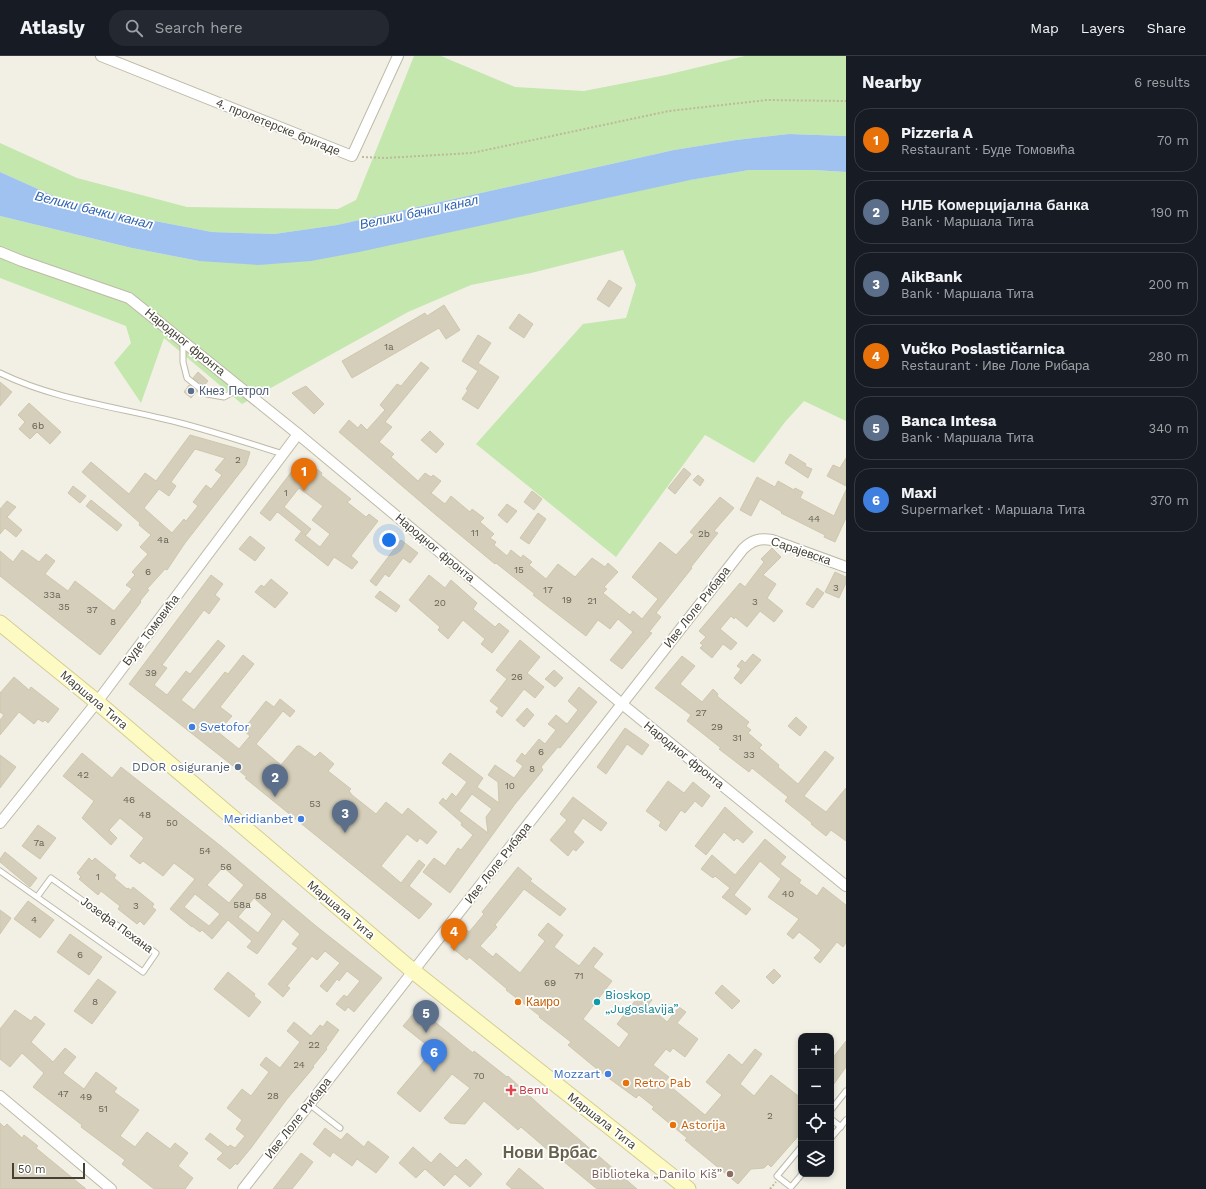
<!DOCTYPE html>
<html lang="en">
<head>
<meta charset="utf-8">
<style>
	body { margin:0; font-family:"Work Sans",sans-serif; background:#242831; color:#f1f3f6 }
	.controls { position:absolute; right:12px; bottom:12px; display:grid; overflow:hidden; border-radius:8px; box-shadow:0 2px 6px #0003 }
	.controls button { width:36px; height:36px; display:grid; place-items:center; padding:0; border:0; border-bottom:1px solid #363941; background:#171b24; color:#f1f3f6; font:20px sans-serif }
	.scale { position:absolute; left:12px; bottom:10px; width:73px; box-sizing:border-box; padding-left:4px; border:2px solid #444134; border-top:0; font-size:11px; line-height:14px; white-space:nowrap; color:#444134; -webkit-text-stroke:3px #fff; paint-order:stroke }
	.you { position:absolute; left:389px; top:484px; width:14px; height:14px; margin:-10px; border:3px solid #fff; border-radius:50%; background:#1a73e8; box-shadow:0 0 0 6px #1a73e833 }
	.badge { display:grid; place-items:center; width:26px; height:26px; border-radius:50%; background:#db2777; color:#fff; font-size:13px; font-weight:700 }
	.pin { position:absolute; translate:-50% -33px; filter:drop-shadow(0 1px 2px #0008) }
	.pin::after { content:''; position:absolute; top:21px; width:14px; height:12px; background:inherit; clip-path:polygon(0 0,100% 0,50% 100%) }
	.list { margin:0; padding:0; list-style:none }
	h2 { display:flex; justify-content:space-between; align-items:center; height:52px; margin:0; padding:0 16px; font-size:17px }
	h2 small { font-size:13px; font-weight:400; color:#9ea1a6 }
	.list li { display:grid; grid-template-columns:26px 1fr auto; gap:12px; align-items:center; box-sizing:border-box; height:64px; margin:0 8px 8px; padding:0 8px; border:1px solid #363941; border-radius:16px }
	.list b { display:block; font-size:15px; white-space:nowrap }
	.list p { margin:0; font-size:13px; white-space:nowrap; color:#9ea1a6 }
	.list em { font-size:13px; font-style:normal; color:#9ea1a6 }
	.icon { flex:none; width:22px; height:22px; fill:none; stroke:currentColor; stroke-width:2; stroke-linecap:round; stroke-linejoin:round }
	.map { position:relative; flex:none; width:846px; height:1133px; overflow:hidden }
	header { display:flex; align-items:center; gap:24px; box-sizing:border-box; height:56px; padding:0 20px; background:#171b24; border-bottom:1px solid #363941 }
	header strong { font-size:19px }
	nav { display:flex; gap:22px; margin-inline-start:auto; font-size:14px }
	.search { width:280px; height:36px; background:#242831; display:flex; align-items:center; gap:10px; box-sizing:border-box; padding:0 14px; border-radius:16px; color:#9ea1a6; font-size:15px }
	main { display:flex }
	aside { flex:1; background:#171b24 }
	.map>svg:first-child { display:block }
</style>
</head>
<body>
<header>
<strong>Atlasly</strong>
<div class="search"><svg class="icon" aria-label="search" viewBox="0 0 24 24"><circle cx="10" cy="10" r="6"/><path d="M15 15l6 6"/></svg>Search here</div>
<nav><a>Map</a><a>Layers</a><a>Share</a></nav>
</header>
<main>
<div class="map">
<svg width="846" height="1133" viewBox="0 0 846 1133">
	<rect width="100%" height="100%" fill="#f2f0e5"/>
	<g fill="#c3e7ad">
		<path d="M414,0H441L515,31L584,35L666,19L745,0H846V80L789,78L736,84L674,94L337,169L274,178L212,176L134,161L58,142L0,116V87L77,122L187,151L338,153L356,144Z"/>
		<path d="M749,114H814L846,116V365L804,345L785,366L754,407L705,379L616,501L476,388L583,268L626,262L636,229L623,194L531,217L471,229L408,256L242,348L164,282L141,347L114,307L131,287L126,270L0,222V160L132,192L199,205Z"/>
	</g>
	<path fill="#a0c2f0" d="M789,78L846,80V116L814,114H749L690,124L359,196L311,205L258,209L199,205L132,192L0,160V116L58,142L134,161L212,176L274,178L337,169L674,94L736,84Z"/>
	<g fill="#d4ceba" stroke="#cfc7ad" fill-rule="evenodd">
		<path d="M609,224L622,232L609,251L597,243Z"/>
		<path d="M444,249L460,274L446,283L439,272L352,322L342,305L425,257L427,260Z"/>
		<path d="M519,258L533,268L524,282L509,272Z"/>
		<path d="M478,279L491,287L478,307L499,321L478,353L462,343L468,334L466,333L478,315L462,305Z"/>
		<path d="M421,306L429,312L385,366L392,371L379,386L394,398L391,401L418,425L425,417L431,421L433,419L441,425L431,437L445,448L451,440L470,456L472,453L484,462L480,466L494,478L490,482L496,486L494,489L507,500L511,494L521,502L523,499L532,506L529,509L546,523L558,508L575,521L592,502L605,511L608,507L618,516L604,531L607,533L603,537L630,559L633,555L642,563L658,543L632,521L660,486L676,499L694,479L690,476L720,441L734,452L714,475L718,477L691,511L692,512L656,557L661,561L649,576L652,577L622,613L610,604L633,576L618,563L610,573L598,564L586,580L533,539L535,538L496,507L495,508L436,459L339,376L349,364L358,372L361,368L367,374L385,354L380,349L397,328L401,330Z"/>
		<path d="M198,316L208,325L204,330L193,322Z"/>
		<path d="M0,326L12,336L0,350Z"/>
		<path d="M189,329L199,337L197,335L191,342L184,336Z"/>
		<path d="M306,330L324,348L314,358L292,337Z"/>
		<path d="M29,347L61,376L50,388L37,376L30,383L19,373L25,366L18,359Z"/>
		<path d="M430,375L444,388L436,397L421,384Z"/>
		<path d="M190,379L250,396L246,409L185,487L167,514L165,513L147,533L149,534L140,545L141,546L100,599L0,520V495L13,506L22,494L39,506L46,498L55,505L45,518L68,535L75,525L114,555L132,533L126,529L135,519L132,516L148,498L140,491L151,479L139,469L140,467L82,416L91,406L129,438L145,417L156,425ZM195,393L225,402L215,414L222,419L211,433L206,429L193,446L198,450L186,465L184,463L172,477L144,452L159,433L169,440L176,430L171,426Z"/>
		<path d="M790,398L806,408L805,410L812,413L808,422L785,407Z"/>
		<path d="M302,402L322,417L321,419L351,443L347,446L366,461L369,458L378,465L351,500L358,506L352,513L334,501L328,510L295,484L301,476L320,491L330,478L312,464L323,450L299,432L284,451L311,473L306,479L279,457L277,456L270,465L260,457Z"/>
		<path d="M846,402V430L827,420L833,409L840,412Z"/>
		<path d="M684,412L691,418L675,438L668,432Z"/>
		<path d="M698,419L704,424L700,430L693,424Z"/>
		<path d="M757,421L775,431L778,425L794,434L795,432L803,436L800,442L834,460L846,434V462L835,486L824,481L825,479L781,457L782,456L760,443L751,460L740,454Z"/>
		<path d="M73,430L86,440L80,447L68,437Z"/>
		<path d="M532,435L542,443L534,454L524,446Z"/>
		<path d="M91,444L122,469L117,475L86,450Z"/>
		<path d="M7,445L16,451L7,461L22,474L16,481L5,472L0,478V453Z"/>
		<path d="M507,448L517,455L507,467L498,459Z"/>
		<path d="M538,457L546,463L529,488L520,482Z"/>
		<path d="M250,480L265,492L255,505L239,493Z"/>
		<path d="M401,484L418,497L410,507L403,502L389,521L385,518L376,530L370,525Z"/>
		<path d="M772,492L781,501L763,519L776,528L767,542L783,555L774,566L760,555L747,571L735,561L734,563L731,560L720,573L737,587L731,594L723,588L712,602L700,592L703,589L700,587L706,581L699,575L740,527L745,531L764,506L761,503Z"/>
		<path d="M835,516L846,521V527L839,542L825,536Z"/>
		<path d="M211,519L223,528L215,539L220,543L209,558L204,554L162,609L167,612L154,629L167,639L186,615L190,618L218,584L225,590L181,644L194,654L225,616L228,618L243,599L254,608L220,651L232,660L218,676L239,693L250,680L243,674L266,645L274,651L280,643L295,655L290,661L283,655L256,688L281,709L297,690H300L315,701L320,696L334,708L328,715L351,733L349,735L352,739L376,758L386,746L402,759L408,752L437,776L427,788L420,782L417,786L407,778L381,810L401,827L419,804L425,809L409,830L432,848L419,863L261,735L245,722L247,721L129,628Z"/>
		<path d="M429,519L445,532L451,524L477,547L473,553L495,571L499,567L509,575L492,597L481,588L485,583L463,564L448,583L438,574L440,571L409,544Z"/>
		<path d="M271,523L288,537L275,552L255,536L261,529L264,531Z"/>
		<path d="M817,532L824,537L813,552L806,548Z"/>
		<path d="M380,535L400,550L396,556L375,541Z"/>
		<path d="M520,584L540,601L527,617L544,631L535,642L524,633L502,661L496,656L499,652L490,645L507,623L496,614Z"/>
		<path d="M753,598L761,604L741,628L734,622L741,613L737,610L742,604L745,607Z"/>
		<path d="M682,600L695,610L680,628L702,646L713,633L718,638L717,640L749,666L746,670L751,674L748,677L762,689L759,692L779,709L778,711L798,728L825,695L834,702L804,740L826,756L846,732V785L831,774L826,780L811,768L812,767L785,745L788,741L752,712L749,716L719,693L721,692L687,665L691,659L655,632Z"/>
		<path d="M554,614L563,622L555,631L545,623Z"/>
		<path d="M14,621L29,634L31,631L59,653L48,667L45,664L43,666L38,663L34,668L19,656L0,679V664L4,659L0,656V637Z"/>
		<path d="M579,631L597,646L560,692L558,691L541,711L543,714L515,748L450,837L423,816L434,802L445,810L458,792L461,794L473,779L461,769L462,767L439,747L443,742L446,745L452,737L456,741L467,726L442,707L450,697L483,722L477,731L499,747L498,726L488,719L495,709L514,722L523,710L516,705L522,697L525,700L539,683L545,688L556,674L548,668L556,659L567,668L578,654L568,645ZM472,738L492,753L486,761L488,777L459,755Z"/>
		<path d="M527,652L534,659L524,671L516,664Z"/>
		<path d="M796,661L807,671L800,680L788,670Z"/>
		<path d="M625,672L649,689L642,699L627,688L606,718L597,711Z"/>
		<path d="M82,697L112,722L121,711L222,791L316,870L382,922L354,956L348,951L345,955L336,948L344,939L347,941L360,925L347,915L339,925L337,923L327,936L320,930L340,907L325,895L317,904L312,900L287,930L290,932L283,941L268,928L298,892L292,888L300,878L283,863L257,898L247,891L252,885L228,864L212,883L202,874L200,876L192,870V871L170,853L195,823L174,807L163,820L143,805L140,808L130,800L144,782L120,762L109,774L117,782L111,789L82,762L94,745L63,720ZM223,811L244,829L229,847L207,829ZM195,838L220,858L209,870L184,851ZM254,842L272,858L258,877L238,861Z"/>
		<path d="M0,699L16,711L0,732Z"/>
		<path d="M668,725L684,737L693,726L710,740L702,751L695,745L685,757L681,754L666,775L659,770L661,766L646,755Z"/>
		<path d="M573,741L607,767L601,775L583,762L573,776L584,786L576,795L573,793L568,800L550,784L567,764L560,758Z"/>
		<path d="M725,751L753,776L743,787L737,782L734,785L724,776L706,799L695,790Z"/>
		<path d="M38,769L56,782L40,803L22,790Z"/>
		<path d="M765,783L786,801L780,808L801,824L799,827L817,840L823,831L846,849V887L843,891L837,886L820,907L814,902L821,894L813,887L799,876L793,883L787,878L799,863L768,841L781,823L760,805L734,839L751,853L746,859L722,841L730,832L715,820L713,822L701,813L712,799L735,819Z"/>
		<path d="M5,796L37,822L30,831L0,806V803Z"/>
		<path d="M89,802L92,805L95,802L116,819L114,822L127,833L128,832L131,834L133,831L154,848L152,851L156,854L144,869L140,865L137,868L118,853L120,850L106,839L101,835L98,839L79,823L81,821L77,817Z"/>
		<path d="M518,811L532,823L530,825L566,853L560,860L524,833L495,869L497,871L480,890L493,901L496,897L520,917L545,885L538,879L548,867L563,879L554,891L579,910L594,891L603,898L593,911L612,925L583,963L619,992L629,978L617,968L642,936L652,944L648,949L667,966L679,951L686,956L677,967L698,983L685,1001L673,992L670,996L666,993L653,1009L669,1021L665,1026L705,1059L722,1039L706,1026L729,998L742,1009L755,993L762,998L740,1028L754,1040L771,1019L801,1042V1077L771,1111L768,1108L764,1112L751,1113L738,1128L685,1084L687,1082L652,1053L654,1051L639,1039L636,1042L603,1018L568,989L571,986L539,961L540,960L506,934L507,933L469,901L467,904L451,891L466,873L469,876L475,869L484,858L482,856Z"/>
		<path d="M28,845L54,864L40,882L14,863Z"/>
		<path d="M0,854L11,862L0,878Z"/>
		<path d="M70,878L102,901L89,919L57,896Z"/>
		<path d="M774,913L781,920L773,928L766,921Z"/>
		<path d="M228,916L255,938L254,940L261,946L249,961L214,933Z"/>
		<path d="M98,923L116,936L92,968L74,955Z"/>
		<path d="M722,929L740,945L732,953L715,937Z"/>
		<path d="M418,952L473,997L474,995L507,1021L508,1020L545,1054L637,1133H597L557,1100L556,1101L521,1071L518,1074L484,1045L465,1068L450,1067L444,1062L470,1032L452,1018L420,1056L397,1037L433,994L403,970Z"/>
		<path d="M15,954L31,965L35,960L45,968L31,986L53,1006L65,992L76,1001L63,1017L84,1033L96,1016L117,1032L114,1036L139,1054L120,1080L135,1091L147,1076L170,1093L175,1087L188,1097L178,1110L193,1122L185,1133H154L122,1108L125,1104L81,1071L82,1069L33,1031L44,1017L22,997L10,1011L0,1003V973Z"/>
		<path d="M327,965L339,974L326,992L327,993L313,1010L314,1011L287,1043L251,1092L237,1109L236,1107L230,1113L217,1103L223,1097L205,1083L210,1077L228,1091L230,1089L235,1092L245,1080L236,1073L242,1064L227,1052L242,1033L251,1040L269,1016L260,1009L266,1001L280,1012L300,986L287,975L294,966L311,980L320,969L323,971Z"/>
		<path d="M846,985V1011L831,1032V1004Z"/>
		<path d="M0,1067L4,1071L7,1068L22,1082L24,1079L38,1090L36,1092L86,1133H0Z"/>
		<path d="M325,1072L341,1084L347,1077L364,1091L368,1085L389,1101L376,1117L357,1103L352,1110L333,1096L330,1101L313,1088Z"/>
		<path d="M413,1091L431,1107L440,1097L457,1112L466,1103L482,1118L470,1131L455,1118L444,1130L425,1113L416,1122L399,1107Z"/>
		<path d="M301,1097L313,1106L300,1123L292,1133H273Z"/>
		<path d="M519,1112L544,1133H512L506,1128Z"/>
	</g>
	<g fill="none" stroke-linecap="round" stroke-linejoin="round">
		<g stroke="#bebaa7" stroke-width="7">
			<g id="lane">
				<path d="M183,286V306L187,322L207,338L224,341L241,332"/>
				<path d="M0,317C51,342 109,350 164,363C204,372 244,386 283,398"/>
				<path d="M0,815L143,916L156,897L51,822L37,841"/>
				<path d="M309,1048L340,1072"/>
				<path d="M831,1054L846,1035"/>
				<path d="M831,1063L841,1071"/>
				<path d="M831,1082L846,1064"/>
				<path d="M801,1091L777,1120L791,1131L802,1118"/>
			</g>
		</g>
		<g stroke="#bebaa7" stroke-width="12">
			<g id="street">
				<path d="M101,0L352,100L398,0"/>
				<path d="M0,196L22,205L129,242L298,378L622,648L846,830"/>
				<path d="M0,767L97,646L298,378"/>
				<path d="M0,1040L111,1133"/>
				<path d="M243,1133L743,493C752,484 760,482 772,484L846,511"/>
			</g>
		</g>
		<g stroke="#d3cd94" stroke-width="17">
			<path id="secondary" d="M0,567L97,646L413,915L688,1133"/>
		</g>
		<g stroke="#bfb899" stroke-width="2" stroke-dasharray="2 2" stroke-linecap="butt">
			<path d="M362,101L385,102L472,97L669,55L767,44L846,45"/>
			<path d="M770,1133L776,1126"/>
		</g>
		<use href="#lane" stroke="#fff" stroke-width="5"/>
		<use href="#street" stroke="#fff" stroke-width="10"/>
		<use href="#secondary" stroke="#fefac3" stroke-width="15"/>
	</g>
	<g fill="#5c6f8a" stroke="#fff" stroke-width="1.5">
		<circle cx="191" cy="335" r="4"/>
		<circle cx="238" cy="711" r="4"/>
	</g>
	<g fill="#3f7fe0" stroke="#fff" stroke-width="1.5">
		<circle cx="192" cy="671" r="4"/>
		<circle cx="301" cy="763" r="4"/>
		<circle cx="608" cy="1018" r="4"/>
	</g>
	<g fill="#e8710a" stroke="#fff" stroke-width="1.5">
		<circle cx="518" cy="946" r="4"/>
		<circle cx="626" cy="1027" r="4"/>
		<circle cx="673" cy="1069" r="4"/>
	</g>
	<circle fill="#0f9aa8" stroke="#fff" stroke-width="1.5" cx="597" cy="946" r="4"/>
	<path fill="#e0444e" stroke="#fff" stroke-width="1.5" d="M509 1028h4v4h4v4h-4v4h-4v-4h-4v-4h4z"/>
	<circle fill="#8d6e63" stroke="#fff" stroke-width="1.5" cx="730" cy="1118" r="4"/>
	<g text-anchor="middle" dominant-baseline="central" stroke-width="3.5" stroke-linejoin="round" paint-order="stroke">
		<g font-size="10" fill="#686456">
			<text x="389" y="290">1a</text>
			<text x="38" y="369">6b</text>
			<text x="238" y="403">2</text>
			<text x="286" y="436">1</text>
			<text x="814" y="462">44</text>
			<text x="475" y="476">11</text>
			<text x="704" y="477">2b</text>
			<text x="163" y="483">4a</text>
			<text x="519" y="513">15</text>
			<text x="148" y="515">6</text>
			<text x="836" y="531">3</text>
			<text x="548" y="533">17</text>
			<text x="52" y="538">33a</text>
			<text x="567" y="543">19</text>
			<text x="592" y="544">21</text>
			<text x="755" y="545">3</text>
			<text x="440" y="546">20</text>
			<text x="64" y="550">35</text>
			<text x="92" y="553">37</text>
			<text x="113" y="565">8</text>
			<text x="151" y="616">39</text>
			<text x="517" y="620">26</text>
			<text x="701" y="656">27</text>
			<text x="717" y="670">29</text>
			<text x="737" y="681">31</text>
			<text x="541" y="695">6</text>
			<text x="749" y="698">33</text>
			<text x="532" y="712">8</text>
			<text x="83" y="718">42</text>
			<text x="510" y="729">10</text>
			<text x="129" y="743">46</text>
			<text x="315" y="747">53</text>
			<text x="145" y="758">48</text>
			<text x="172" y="766">50</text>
			<text x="39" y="786">7a</text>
			<text x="205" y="794">54</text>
			<text x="226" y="810">56</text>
			<text x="98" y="820">1</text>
			<text x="788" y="837">40</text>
			<text x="261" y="839">58</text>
			<text x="242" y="848">58a</text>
			<text x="136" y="849">3</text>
			<text x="34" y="863">4</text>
			<text x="80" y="898">6</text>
			<text x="579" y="919">71</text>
			<text x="550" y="926">69</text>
			<text x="95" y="945">8</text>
			<text x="314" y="988">22</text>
			<text x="299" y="1008">24</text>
			<text x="479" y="1019">70</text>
			<text x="63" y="1037">47</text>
			<text x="273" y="1039">28</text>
			<text x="86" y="1040">49</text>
			<text x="103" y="1052">51</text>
			<text x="770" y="1059">2</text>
		</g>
		<g font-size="12" fill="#444134" stroke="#fff">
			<text transform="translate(278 71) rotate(22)">4. пролетерске бригаде</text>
			<text transform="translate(185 286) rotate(39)">Народног фронта</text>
			<text transform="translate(435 492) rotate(40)">Народног фронта</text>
			<text transform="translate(801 495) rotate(19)">Сарајевска</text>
			<text transform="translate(697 551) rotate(-52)">Иве Лоле Рибара</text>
			<text transform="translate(151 574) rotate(-53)">Буде Томовића</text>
			<text transform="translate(94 644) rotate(40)">Маршала Тита</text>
			<text transform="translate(684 699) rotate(39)">Народног фронта</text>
			<text transform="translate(498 807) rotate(-52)">Иве Лоле Рибара</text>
			<text transform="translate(341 854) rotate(40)">Маршала Тита</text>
			<text transform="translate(117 869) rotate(36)">Јозефа Пехана</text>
			<text transform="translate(298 1062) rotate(-52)">Иве Лоле Рибара</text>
			<text transform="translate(602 1065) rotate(38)">Маршала Тита</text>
		</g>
		<g font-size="12" fill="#4e5e75" stroke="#fff" text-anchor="start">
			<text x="199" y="335">Кнез Петрол</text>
			<text x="230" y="711" text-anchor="end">DDOR osiguranje</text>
		</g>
		<g font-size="12" fill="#366cbe" stroke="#fff" text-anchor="end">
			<text x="200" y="671" text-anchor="start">Svetofor</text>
			<text x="293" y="763">Meridianbet</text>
			<text x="600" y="1018">Mozzart</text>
		</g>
		<g font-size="12" fill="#0d838f" stroke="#fff" text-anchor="start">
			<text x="605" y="939">Bioskop<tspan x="605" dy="14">„Jugoslavija”</tspan></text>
		</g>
		<g font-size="12" fill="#c56008" stroke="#fff" text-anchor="start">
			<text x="526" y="946">Каиро</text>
			<text x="634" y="1027">Retro Pab</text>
			<text x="681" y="1069">Astorija</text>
		</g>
		<g font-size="12" fill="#be3a42" stroke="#fff" text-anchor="start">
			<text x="519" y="1034">Benu</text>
		</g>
		<g font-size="12" fill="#785e54" stroke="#fff" text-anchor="end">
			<text x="722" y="1118">Biblioteka „Danilo Kiš”</text>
		</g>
		<g font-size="13" font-style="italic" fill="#2e63b0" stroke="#fff">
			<text transform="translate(94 154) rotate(14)">Велики бачки канал</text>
			<text transform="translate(419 156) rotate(-12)">Велики бачки канал</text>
		</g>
		<g font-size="16" font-weight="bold" fill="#67614c" stroke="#fff">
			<text x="550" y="1096">Нови Врбас</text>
		</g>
	</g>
</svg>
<div class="controls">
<button>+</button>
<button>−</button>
<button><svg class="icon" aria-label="locate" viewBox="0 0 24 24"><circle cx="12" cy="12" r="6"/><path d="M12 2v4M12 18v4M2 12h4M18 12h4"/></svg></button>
<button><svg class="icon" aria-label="layers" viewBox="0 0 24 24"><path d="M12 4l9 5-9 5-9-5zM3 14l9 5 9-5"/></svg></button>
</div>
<div class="scale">50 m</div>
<div class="you"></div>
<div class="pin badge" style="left:304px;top:435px;background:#e8710a">1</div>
<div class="pin badge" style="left:275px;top:741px;background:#5c6f8a">2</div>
<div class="pin badge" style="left:345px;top:777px;background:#5c6f8a">3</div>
<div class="pin badge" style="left:454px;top:895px;background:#e8710a">4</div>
<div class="pin badge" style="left:426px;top:977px;background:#5c6f8a">5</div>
<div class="pin badge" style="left:434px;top:1016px;background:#3f7fe0">6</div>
</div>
<aside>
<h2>Nearby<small>6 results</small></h2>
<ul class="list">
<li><span class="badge" style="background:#e8710a">1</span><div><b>Pizzeria A</b><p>Restaurant · Буде Томовића</p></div><em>70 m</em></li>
<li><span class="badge" style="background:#5c6f8a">2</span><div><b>НЛБ Комерцијална банка</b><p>Bank · Маршала Тита</p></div><em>190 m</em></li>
<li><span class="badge" style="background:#5c6f8a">3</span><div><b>AikBank</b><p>Bank · Маршала Тита</p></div><em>200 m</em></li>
<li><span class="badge" style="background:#e8710a">4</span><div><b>Vučko Poslastičarnica</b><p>Restaurant · Иве Лоле Рибара</p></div><em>280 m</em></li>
<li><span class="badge" style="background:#5c6f8a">5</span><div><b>Banca Intesa</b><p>Bank · Маршала Тита</p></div><em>340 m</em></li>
<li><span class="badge" style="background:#3f7fe0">6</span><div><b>Maxi</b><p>Supermarket · Маршала Тита</p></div><em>370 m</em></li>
</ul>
</aside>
</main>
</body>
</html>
